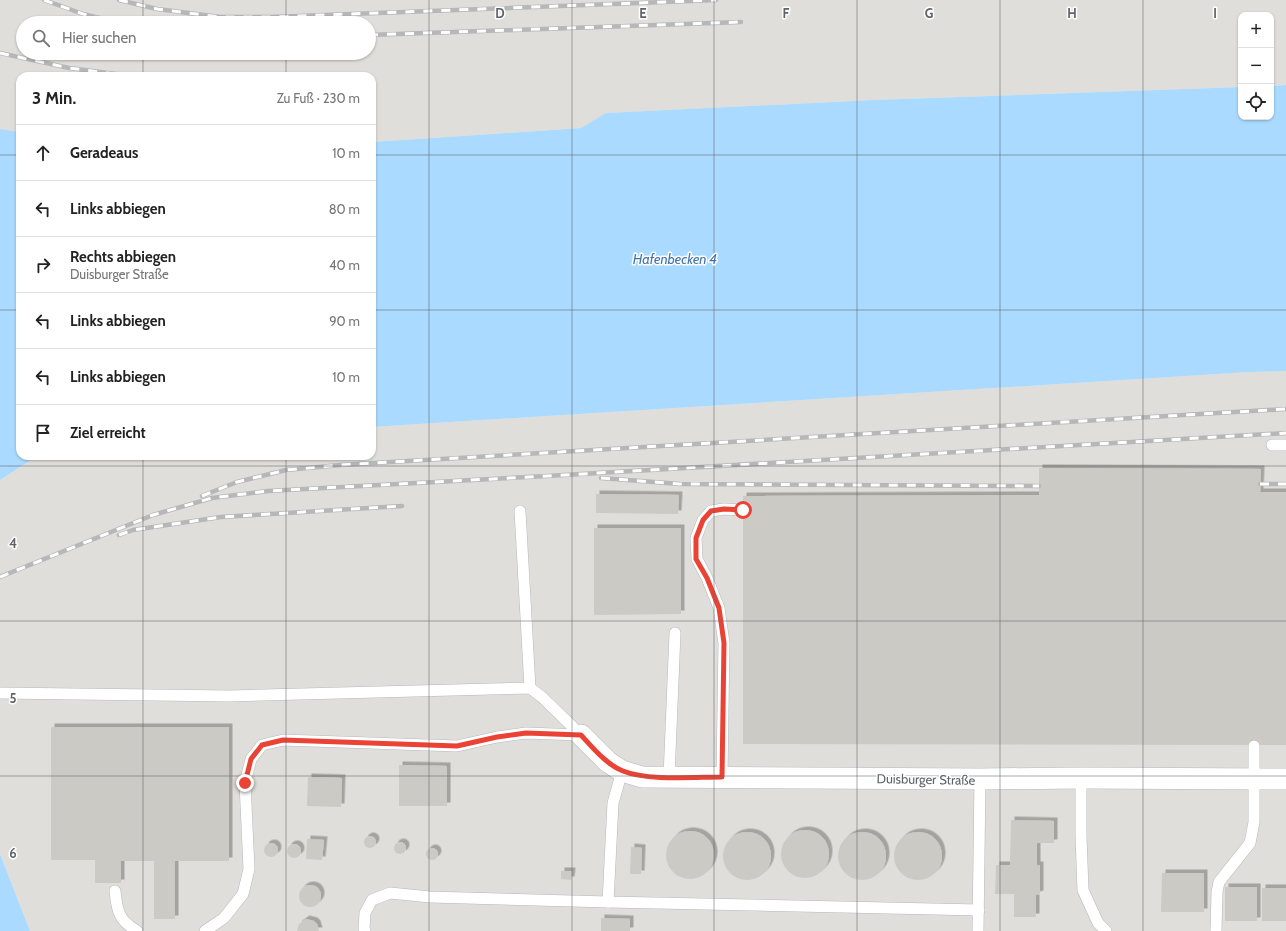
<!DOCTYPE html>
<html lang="de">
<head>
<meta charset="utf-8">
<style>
	body { margin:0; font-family:Cabin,sans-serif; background:#f6f6f6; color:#222 }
	.controls { position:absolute; right:12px; top:12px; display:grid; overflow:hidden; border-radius:8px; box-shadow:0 1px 3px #0004 }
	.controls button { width:36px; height:36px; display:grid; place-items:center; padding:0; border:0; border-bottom:1px solid #e0e0e0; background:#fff; color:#222; font:20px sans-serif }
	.stop { position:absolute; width:12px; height:12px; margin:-9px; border:3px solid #ea4335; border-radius:50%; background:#fff }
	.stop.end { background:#ea4335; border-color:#fff; box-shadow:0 1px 4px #0008 }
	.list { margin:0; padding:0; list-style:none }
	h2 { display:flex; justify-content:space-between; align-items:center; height:52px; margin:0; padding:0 16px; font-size:17px }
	h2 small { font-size:13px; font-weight:400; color:#767676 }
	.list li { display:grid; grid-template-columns:26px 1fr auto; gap:12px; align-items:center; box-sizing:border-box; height:56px; padding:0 16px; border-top:1px solid #e0e0e0 }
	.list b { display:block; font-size:15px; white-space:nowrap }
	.list p { margin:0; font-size:13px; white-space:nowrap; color:#767676 }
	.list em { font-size:13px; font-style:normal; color:#767676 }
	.icon { flex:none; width:22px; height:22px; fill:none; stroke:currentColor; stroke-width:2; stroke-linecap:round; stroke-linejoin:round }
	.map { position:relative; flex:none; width:1286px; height:931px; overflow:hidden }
	.search { position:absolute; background:#fff; box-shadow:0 1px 3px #0004; left:16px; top:16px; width:360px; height:44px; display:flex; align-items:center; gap:10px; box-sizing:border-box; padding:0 14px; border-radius:22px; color:#767676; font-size:15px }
	.panel { position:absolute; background:#fff; box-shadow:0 1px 3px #0004; left:16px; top:72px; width:360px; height:388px; border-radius:12px }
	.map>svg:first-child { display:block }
</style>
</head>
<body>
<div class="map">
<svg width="1286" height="931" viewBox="0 0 1286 931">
	<defs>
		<filter id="shadow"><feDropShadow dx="3.5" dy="-3.5" stdDeviation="0" flood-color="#0004"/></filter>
	</defs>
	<rect width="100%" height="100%" fill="#f1efe8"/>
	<g fill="#e0deda" fill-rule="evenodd">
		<path d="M0,0H1286V85L1271,86V15H1241V87L873,100L607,113L581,128L372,142V76H20V132L0,129ZM23,23H369V53H23Z"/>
		<path d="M1286,371V931H30L0,854V480L34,458L40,456H372V427L1250,372Z"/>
	</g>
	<g fill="#aadaff">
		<path d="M1286,85V371L1250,372L372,427V142L581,128L606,113L873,100L1241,87V117H1271V86Z"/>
		<path d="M0,129L20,132V456H40L34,458L0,480Z"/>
		<path d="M0,854L30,931H0Z"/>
	</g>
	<g fill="#cccac5" filter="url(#shadow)">
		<path d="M1039,468L1261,469L1260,492H1286V745L743,744V496L1039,495Z"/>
		<path d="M596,494L679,495L678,514L596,513Z"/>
		<path d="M594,528H681V614L594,615Z"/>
		<path d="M51,727H229V861H175V919H154V861H121V883H95V860H51Z"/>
		<path d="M399,765L447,766V806H399Z"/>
		<path d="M308,777L342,778L341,807L307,806Z"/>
		<path d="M1011,820L1054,821V843H1037V865H1040V894L1036,895V917H1014V894H995L996,865H1010Z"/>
		<circle cx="805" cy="854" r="24"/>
		<circle cx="690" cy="855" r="24"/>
		<circle cx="918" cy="856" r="24"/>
		<circle cx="747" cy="856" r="24"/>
		<circle cx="862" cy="856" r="24"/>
		<circle cx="370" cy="842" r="6"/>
		<path d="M307,839L324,840L322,860L306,859Z"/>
		<circle cx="400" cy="848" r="6"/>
		<circle cx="271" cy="850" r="7"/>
		<circle cx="294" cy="851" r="7"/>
		<path d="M631,847L642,848L641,874H630Z"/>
		<circle cx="432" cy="854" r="6"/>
		<path d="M561,871H572L571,880L561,879Z"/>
		<path d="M1162,873H1204V912H1161Z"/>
		<circle cx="310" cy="896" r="11"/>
		<rect x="1225" y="887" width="32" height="34"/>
		<rect x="1262" y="888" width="24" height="33"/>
		<path d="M601,918L630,919V931H601Z"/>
		<path d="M306,919L314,921L317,924L319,931H297L299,924Z"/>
	</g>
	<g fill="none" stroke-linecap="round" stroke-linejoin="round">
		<g stroke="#b5b8bc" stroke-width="12">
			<g id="service">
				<path d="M1272,445H1286"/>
				<path d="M520,511L530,688"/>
				<path d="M0,693L230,696L530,688L542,697L581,735"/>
				<path d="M622,771L613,803L608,902L979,910"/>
				<path d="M669,777L675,633"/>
				<path d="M722,777L724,643L719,608L707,578L697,559L696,538L703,520L711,511L724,509L743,510"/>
				<path d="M1081,778V836L1083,890L1098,923L1106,931"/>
				<path d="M115,891C117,910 118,920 137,931"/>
				<path d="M205,931L224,918L243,894L249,869L245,783L251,759L262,745L283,740L457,746L497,737L526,733L581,735"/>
				<path d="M365,931L364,929L365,913L372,900L390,893L430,897L608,902"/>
				<path d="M978,931L980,779"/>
				<path d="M1216,931L1217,892L1219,882L1250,843L1254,822V746"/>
			</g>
		</g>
		<g stroke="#b5b8bc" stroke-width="22">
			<path id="minor" d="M581,735L608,762L622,771L642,777L980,779L1081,778L1286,779"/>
		</g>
		<use href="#service" stroke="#fff" stroke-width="11"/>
		<use href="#minor" stroke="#fff" stroke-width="21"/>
		<g stroke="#b6b7b8" stroke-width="4.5">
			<g id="rail">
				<path d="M44,0L83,14L120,23"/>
				<path d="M119,0L157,9L220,17H272L716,0"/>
				<path d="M369,35L741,22"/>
				<path d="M0,53L69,68L131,76"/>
				<path d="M601,478L680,484L1039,486"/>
				<path d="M1260,484H1286"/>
				<path d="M202,496L237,482L286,470L340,465L1286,409"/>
				<path d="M119,535L133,530L221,517L402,506"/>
				<path d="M0,577L153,515L212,498L268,491L547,476L1286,433"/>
			</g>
		</g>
		<use href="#rail" stroke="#fff" stroke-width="3" stroke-dasharray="9" stroke-linecap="butt"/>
	</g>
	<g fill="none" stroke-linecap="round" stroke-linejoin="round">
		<path stroke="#ea4335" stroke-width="5" d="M245,783L251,759L262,745L283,740L457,746L497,737L526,733L581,735C593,748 607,765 623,771C647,781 695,777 722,777L724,643L719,608L707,578L696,559V538L703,520L711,511L724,509L743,510"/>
	</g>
	<path fill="none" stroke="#5f6368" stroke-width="1" stroke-opacity="0.55" d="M143,0V23M286,0V23M429,0V931M572,0V931M714,0V931M857,0V931M1000,0V931M1143,0V931M143,53V76M286,53V76M0,155H20M372,155H1286M0,310H20M372,310H1286M143,456V931M286,456V931M0,466H1286M0,621H1286M0,776H1286"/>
	<g text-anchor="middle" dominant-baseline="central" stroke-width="3" stroke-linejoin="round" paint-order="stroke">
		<g font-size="13" fill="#5f6368" stroke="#fff">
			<text transform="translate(926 779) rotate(1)">Duisburger Straße</text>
		</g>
		<g font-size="14" font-style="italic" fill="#4174aa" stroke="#fff">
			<text x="675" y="259">Hafenbecken 4</text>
		</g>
	</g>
	<g font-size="13" text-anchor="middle" font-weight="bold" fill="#5f6368" stroke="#fff" stroke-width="3" stroke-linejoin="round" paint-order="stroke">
		<text x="500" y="18">D</text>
		<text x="643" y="18">E</text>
		<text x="786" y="18">F</text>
		<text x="929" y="18">G</text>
		<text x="1072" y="18">H</text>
		<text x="1215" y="18">I</text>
		<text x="13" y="548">4</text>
		<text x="13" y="703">5</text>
		<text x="13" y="858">6</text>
	</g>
</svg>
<div class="controls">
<button>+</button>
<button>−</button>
<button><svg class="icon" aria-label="locate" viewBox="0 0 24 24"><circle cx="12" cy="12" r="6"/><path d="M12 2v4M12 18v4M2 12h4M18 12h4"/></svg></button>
</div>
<div class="stop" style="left:743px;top:510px"></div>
<div class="stop end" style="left:245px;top:783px"></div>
<div class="search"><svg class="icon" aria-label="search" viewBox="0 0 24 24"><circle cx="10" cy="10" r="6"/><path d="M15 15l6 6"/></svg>Hier suchen</div>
<section class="panel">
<h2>3 Min.<small>Zu Fuß · 230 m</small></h2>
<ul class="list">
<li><svg class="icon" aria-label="ahead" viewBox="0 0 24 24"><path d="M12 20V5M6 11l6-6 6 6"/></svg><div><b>Geradeaus</b></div><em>10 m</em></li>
<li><svg class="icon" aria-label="left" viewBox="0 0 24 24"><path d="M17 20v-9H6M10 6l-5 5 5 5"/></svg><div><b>Links abbiegen</b></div><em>80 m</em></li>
<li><svg class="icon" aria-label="right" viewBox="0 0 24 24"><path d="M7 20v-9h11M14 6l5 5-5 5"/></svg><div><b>Rechts abbiegen</b><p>Duisburger Straße</p></div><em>40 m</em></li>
<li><svg class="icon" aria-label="left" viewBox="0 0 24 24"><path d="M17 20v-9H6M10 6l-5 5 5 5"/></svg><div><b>Links abbiegen</b></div><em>90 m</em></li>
<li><svg class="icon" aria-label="left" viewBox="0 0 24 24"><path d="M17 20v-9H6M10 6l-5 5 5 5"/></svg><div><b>Links abbiegen</b></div><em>10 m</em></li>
<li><svg class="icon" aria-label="arrive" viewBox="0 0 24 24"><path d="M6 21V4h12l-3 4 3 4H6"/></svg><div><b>Ziel erreicht</b></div></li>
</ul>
</section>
</div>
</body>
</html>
